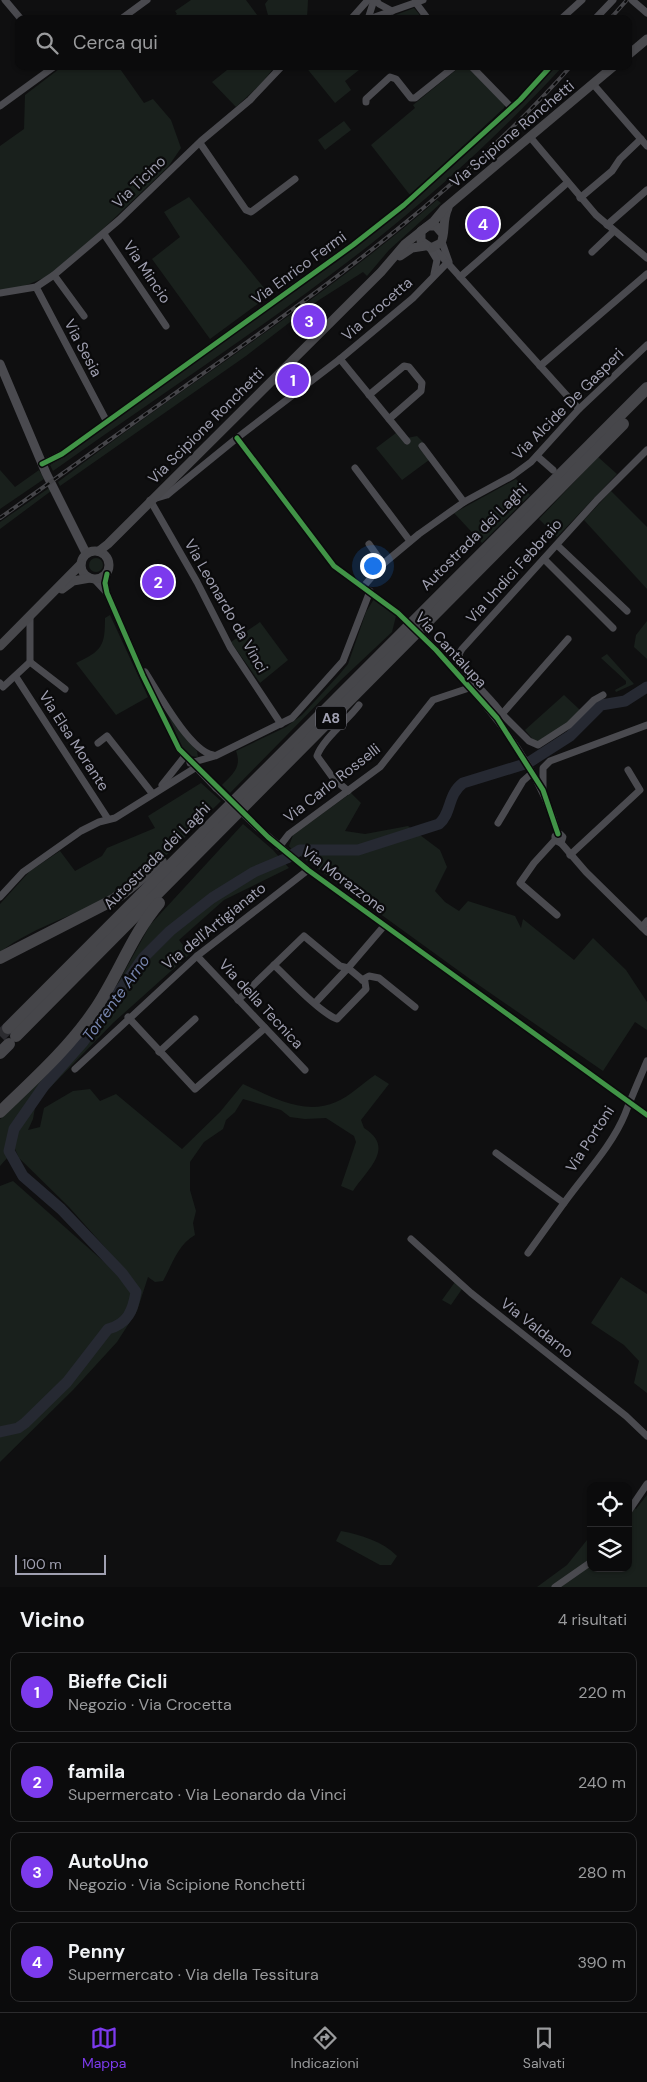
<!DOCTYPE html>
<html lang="it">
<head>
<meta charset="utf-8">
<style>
	body { margin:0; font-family:"DM Sans",sans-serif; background:#19191a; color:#f1f3f6 }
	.controls { position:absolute; right:15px; bottom:15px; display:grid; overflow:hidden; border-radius:10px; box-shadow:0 1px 4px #0004 }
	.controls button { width:45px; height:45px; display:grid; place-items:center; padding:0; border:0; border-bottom:1px solid #2b2b2d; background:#0b0b0c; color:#f1f3f6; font:25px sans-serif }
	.scale { position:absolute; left:15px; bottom:12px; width:91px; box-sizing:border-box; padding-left:5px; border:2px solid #a0a0b1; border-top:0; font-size:14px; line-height:18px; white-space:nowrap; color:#a0a0b1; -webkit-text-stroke:4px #0a0a0b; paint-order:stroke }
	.you { position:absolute; left:372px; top:565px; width:18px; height:18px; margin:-12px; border:4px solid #fff; border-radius:50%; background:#1a73e8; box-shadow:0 0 0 8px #1a73e833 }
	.badge { display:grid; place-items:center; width:32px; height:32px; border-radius:50%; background:#7c3aed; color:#fff; font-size:16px; font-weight:700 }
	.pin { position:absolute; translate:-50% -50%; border:2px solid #fff; box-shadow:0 1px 5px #0006 }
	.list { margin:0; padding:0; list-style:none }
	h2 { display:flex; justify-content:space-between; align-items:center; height:65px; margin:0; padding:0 20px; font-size:21px }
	h2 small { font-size:16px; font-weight:400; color:#9a9b9d }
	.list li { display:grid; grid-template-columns:32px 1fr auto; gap:15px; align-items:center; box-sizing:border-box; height:80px; margin:0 10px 10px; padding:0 10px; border:1px solid #2b2b2d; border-radius:10px }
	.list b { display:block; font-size:19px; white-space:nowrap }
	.list p { margin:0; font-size:16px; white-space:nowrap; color:#9a9b9d }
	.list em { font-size:16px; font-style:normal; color:#9a9b9d }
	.icon { flex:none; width:28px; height:28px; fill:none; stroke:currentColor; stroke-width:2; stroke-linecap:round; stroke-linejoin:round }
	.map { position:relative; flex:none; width:647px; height:1587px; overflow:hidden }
	.search { position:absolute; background:#0b0b0c; box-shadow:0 1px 4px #0004; left:15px; right:15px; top:15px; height:55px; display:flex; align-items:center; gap:12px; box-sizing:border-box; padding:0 18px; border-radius:10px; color:#9a9b9d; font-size:19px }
	.sheet { height:425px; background:#0b0b0c }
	nav { display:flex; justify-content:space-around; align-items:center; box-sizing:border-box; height:70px; border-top:1px solid #2b2b2d; background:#0b0b0c; font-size:14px; color:#9a9b9d }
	nav a { display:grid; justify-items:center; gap:2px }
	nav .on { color:#7c3aed }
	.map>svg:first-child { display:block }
</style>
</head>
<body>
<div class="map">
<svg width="647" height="1587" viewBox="0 0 647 1587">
	<rect width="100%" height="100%" fill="#0f0f10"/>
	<g fill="#19201c">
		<path d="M191,0H246L260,19H170L177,14L175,11Z"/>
		<path d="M268,0H308L307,19H269L265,4Z"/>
		<path d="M414,8L423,19H385Z"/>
		<path d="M63,66H118L144,103L153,99L171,120L181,148L168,167L84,247L46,277L22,287L0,290V146L24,129L25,95Z"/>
		<path d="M232,66H275L262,83L236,107L212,82Z"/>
		<path d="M305,66H364L345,81L351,90L335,103Z"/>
		<path d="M461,66H466L505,105L504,108L410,195L371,145L415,108L413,105Z"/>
		<path d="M554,66H563C504,130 440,189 372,243C269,324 160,395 53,471L50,465L339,260C414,200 490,139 554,66Z"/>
		<path d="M344,121L351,130L325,150L318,140Z"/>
		<path d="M189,197L270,295L210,339L152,259L180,237L164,212Z"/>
		<path d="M437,200L441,203L389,250L367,276L363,272L319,300L246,356L60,486L58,482C183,386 318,303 437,200Z"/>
		<path d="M396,433L406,445L409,442L407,438L417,436L423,442L418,447L429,460L402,480L376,448Z"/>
		<path d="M598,457L617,474L557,537L539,519Z"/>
		<path d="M0,470L15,487L39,470L44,479L0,509Z"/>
		<path d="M516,479L530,495L482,543L454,513Z"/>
		<path d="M49,488L51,491L0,529V522Z"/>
		<path d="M611,491L647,527V589L584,520Z"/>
		<circle cx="96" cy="565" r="7"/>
		<path d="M374,599L396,616L392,632L341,680L230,793L222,785C233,774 242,767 236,751L286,727L302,715L338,676L348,664L366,612Z"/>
		<path d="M110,615L148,697L116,715L76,663C102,651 105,646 105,618Z"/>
		<path d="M647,621V659L634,647L636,635Z"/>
		<path d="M260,622L288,660L260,683L231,642Z"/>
		<path d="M607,654L634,684L616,692L615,690L626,684V681L601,658Z"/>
		<path d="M564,695L580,710L574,718L536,743L525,730Z"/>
		<path d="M167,713L197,751L198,757L190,756L182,747Z"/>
		<path d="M201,783L221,801C190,831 159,867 122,890C82,914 37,924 0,952V904L30,871L60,851L75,871L102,856L107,848L155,828L148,816Z"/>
		<path d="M351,793L361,803L345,831L365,834L408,826L440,850L447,867L435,891L445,902L459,911L468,901L515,916L521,928L523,919L574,960L593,938L626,970L647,1002V1030L635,1022L603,1071L470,979L292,850L289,846L293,835Z"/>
		<path d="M243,824L273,850L289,868L224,900L179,940L190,954L113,1023L36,1102L33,1119L28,1130L40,1127L44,1108L73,1091L90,1089L100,1101L116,1094L182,1149L220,1112L243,1084C272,1097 304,1116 336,1102C350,1096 363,1083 375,1075L389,1084L361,1120L364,1128C396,1148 367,1169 353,1191L341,1186L356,1142L354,1136L326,1118L305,1119L290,1117L281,1110L243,1099L235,1112L226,1120L223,1129L204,1142L190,1162V1190L196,1211L193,1223L195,1235C178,1244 172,1265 163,1281L155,1282L148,1277L137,1311L117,1342L73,1390L0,1462V1186L13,1181L121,1277L126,1271L69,1207L19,1158L15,1149L0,1166V1119L22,1099L95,1016L117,985L150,925Z"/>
		<path d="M621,1277L647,1294V1393L634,1383L639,1361L624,1345L591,1323Z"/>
		<path d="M455,1282L462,1289L451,1305L442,1300Z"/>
		<path d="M647,1495V1587H537L567,1565L591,1535V1568H628V1504L636,1509Z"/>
		<path d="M341,1531C361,1535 382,1541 397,1556L391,1565H380L336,1541Z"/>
	</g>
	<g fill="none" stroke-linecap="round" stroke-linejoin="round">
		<path stroke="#262932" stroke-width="11" d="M0,1432L18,1428L25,1423L67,1382L108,1329C128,1324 133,1310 136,1292L122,1273L61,1209L23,1176L9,1151L14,1129L44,1086L83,1042L143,958L170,931L212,898L254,872L287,858L300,850H358L439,824C452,813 447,795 463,783L528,763L570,736L601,705L625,701L647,687"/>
		<path stroke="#2c2c30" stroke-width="12" stroke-dasharray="12 6" stroke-linecap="butt" d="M0,1036L8,1028"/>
		<g stroke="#4a4a4f" stroke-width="7">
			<path d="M5,0L21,19"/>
			<path d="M376,0L379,4L392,11"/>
			<path d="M632,0L647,13"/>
			<path d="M416,3L428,19"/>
			<path d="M121,19L147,0"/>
			<path d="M351,19L368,0"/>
			<path d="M368,19L374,0"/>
			<path d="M369,19L423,0"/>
			<path d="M561,19L582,0"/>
			<path d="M595,19L613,0"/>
			<path d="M471,66L511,107"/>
			<path d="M593,84L647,146"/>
			<path d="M366,102V99L390,77L396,79L411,98H415L455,66"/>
			<path d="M0,106L55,66"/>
			<path d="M530,137L596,215L647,258"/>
			<path d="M200,143L246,210L251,212L295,179"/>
			<path d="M580,198L612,171L620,159L641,139"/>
			<path d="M607,225L647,190"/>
			<path d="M104,234L166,326"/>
			<path d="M442,242L449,262"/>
			<path d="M434,248L579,409"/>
			<path d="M431,250L437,260L434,274"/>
			<path d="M592,252L614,231"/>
			<path d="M54,275L84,316"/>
			<path d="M460,277L567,183"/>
			<path d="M36,287L107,422"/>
			<path d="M0,293L36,287L54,275L119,220L201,141L250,100L282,66"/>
			<path d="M340,359L407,441"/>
			<path d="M540,366L647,274"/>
			<path d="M369,395L404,366L409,367L422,383L421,391L389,419"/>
			<path d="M237,438L334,566L398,613"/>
			<path d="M422,446L464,502"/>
			<path d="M537,456L553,470"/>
			<path d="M42,464L62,454L353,245L404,205L520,100L551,66"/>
			<path d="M355,468L410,541"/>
			<path d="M369,544L383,564"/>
			<path d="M557,545L627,611"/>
			<path d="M544,559L613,628"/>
			<path d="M107,574L105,583L107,593L143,676L179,749L216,788"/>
			<path d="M94,579L106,592"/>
			<path d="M363,587L383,564L419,534L464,502L512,476L531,462L579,409L647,345"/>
			<path d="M568,639L502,714L529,741L538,745L569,725L594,700L603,695"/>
			<path d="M427,641C480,696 538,760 558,834"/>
			<path d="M30,662L65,689"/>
			<path d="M145,672C158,692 190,751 213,755"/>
			<path d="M16,677L108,819"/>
			<path d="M0,683L3,687L30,662V617"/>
			<path d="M497,718L502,714C489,694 463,678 459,654L462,649L597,500L647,450"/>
			<path d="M281,724L230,647L197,582L150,500L167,495L173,490L237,438L340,359L413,298L447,263"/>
			<path d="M98,743L107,736L152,793"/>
			<path d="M190,763L215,756L292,718L343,661L370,591"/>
			<path d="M162,785L185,756"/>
			<path d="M543,790V768L550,761L647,725"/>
			<path d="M348,791L333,778L317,756C323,739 348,720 359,705"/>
			<path d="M498,823L523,781L532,773"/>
			<path d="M257,827L308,870L647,1115"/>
			<path d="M555,840L561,843L563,837L560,834L555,836V840L534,863L520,883L557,915"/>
			<path d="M561,843L586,872L647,932"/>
			<path d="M279,847L289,834L380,767L433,700L469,688"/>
			<path d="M570,855L640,790L628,770"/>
			<path d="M0,897L23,872L81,831L99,822L115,818L195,768"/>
			<path d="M642,927L647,921"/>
			<path d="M197,956L305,1070"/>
			<path d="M274,965C289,979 320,1013 337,1019L366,989L365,982L348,968L315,1003"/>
			<path d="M362,980L369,976L379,978L415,1007"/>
			<path d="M238,1000L304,936L340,966L348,968L384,926"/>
			<path d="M128,1017L195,1089L265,1028"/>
			<path d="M159,1052L195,1019"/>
			<path d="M75,1069L197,956L308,870"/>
			<path d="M496,1153L564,1203C584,1175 612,1146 625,1114C632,1096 640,1078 647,1061"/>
			<path d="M411,1239L471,1293L626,1416L647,1436"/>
			<path d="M528,1253L564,1203"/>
			<path d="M628,1512L647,1484"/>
			<path d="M555,1587L591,1562"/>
		</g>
		<path stroke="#4a4a4f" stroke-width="9" d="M0,364L46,473L86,553"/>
		<g stroke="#48484c" stroke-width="9">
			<path d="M628,55L647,39"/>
			<path d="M442,233L436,226H428L421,231V241L431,248L441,243C446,232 442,220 448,208"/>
			<path d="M400,256L412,248L425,246"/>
			<circle cx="95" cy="565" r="14"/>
			<path d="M99,551L108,544L381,272L405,244L434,221L444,209L614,66"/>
			<path d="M62,589L73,581L90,578"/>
			<path d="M0,646L81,564"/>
		</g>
		<g stroke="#46464a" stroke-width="12">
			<path d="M0,958L115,899L161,862"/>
			<path d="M8,1028L647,388"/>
			<path d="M16,1036L623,424"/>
			<path d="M0,1053L9,1044"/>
			<path d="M0,1112C32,1081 68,1049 94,1011C118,976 131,936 159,903"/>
		</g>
		<g stroke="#454549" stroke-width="4">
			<g id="rail">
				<path d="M610,19L627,0"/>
				<path d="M0,518C64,473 127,427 191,382C326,287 461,190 571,66"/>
			</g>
		</g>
		<use href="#rail" stroke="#0a0a0b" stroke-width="2" stroke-dasharray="5.5" stroke-linecap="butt"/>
		<g stroke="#4a4a4f" stroke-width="7">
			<path d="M398,613L427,641"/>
			<path d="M216,788L257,827"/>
		</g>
		<g stroke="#0a0a0b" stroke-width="8">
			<g id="cycleway">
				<path d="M237,438L334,566L398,613L436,650L497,718L543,790L558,834"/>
				<path d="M42,464L62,454L353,245L404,205L520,100L551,66"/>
				<path d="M107,574L105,583L107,593L143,676L179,749L268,837L308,870L647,1115"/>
			</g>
		</g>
		<use href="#cycleway" stroke="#419447" stroke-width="5"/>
	</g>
	<g text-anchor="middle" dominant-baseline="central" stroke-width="4.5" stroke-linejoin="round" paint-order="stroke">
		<rect fill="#0a0a0b" stroke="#73737f" stroke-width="1" x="316" y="706.5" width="30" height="23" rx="4"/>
		<g font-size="14" font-weight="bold" fill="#a0a0b1">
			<text x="331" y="718">A8</text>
		</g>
		<g font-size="15" fill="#a0a0b1" stroke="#0a0a0b">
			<text transform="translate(512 134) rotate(-40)">Via Scipione Ronchetti</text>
			<text transform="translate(139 182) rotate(-44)">Via Ticino</text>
			<text transform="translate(299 268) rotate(-36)">Via Enrico Fermi</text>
			<text transform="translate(147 272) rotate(56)">Via Mincio</text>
			<text transform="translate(377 309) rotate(-41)">Via Crocetta</text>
			<text transform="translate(83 348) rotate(62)">Via Sesia</text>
			<text transform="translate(568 404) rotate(-45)">Via Alcide De Gasperi</text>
			<text transform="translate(206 426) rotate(-45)">Via Scipione Ronchetti</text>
			<text transform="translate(474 537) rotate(-45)">Autostrada dei Laghi</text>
			<text transform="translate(514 571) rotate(-48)">Via Undici Febbraio</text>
			<text transform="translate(226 606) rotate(60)">Via Leonardo da Vinci</text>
			<text transform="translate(451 650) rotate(47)">Via Cantalupa</text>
			<text transform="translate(74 741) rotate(57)">Via Elsa Morante</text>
			<text transform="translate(332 783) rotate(-38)">Via Carlo Rosselli</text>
			<text transform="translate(157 856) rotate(-45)">Autostrada dei Laghi</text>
			<text transform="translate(344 880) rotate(37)">Via Morazzone</text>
			<text transform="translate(214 926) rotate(-39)">Via dell'Artigianato</text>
			<text transform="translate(261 1004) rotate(47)">Via della Tecnica</text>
			<text transform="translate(590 1139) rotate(-57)">Via Portoni</text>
			<text transform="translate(537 1328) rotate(38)">Via Valdarno</text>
		</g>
		<g font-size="16" font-style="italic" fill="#7684ad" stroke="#0a0a0b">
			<text transform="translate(116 998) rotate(-54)">Torrente Arno</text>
		</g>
	</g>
</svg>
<div class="controls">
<button><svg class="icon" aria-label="locate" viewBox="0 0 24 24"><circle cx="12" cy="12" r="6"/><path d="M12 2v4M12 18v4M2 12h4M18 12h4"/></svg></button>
<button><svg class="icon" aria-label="layers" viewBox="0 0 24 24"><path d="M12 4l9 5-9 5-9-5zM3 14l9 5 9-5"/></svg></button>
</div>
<div class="scale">100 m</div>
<div class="you"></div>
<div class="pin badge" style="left:293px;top:380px">1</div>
<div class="pin badge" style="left:158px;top:582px">2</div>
<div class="pin badge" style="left:309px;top:321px">3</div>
<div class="pin badge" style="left:483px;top:224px">4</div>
<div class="search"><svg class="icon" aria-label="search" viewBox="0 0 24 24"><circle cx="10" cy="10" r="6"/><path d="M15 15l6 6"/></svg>Cerca qui</div>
</div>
<section class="sheet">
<h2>Vicino<small>4 risultati</small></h2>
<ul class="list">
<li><span class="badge">1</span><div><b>Bieffe Cicli</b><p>Negozio · Via Crocetta</p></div><em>220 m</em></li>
<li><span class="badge">2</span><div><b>famila</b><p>Supermercato · Via Leonardo da Vinci</p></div><em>240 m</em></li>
<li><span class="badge">3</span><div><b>AutoUno</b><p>Negozio · Via Scipione Ronchetti</p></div><em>280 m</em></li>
<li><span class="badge">4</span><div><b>Penny</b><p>Supermercato · Via della Tessitura</p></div><em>390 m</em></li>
</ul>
</section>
<nav>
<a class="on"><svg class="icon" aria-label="map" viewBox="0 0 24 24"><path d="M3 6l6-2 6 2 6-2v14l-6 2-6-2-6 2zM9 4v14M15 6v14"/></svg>Mappa</a>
<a><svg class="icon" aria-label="directions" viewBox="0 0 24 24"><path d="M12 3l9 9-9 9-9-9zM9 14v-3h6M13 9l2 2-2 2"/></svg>Indicazioni</a>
<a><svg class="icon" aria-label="saved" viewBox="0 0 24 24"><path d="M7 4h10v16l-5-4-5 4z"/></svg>Salvati</a>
</nav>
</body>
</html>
